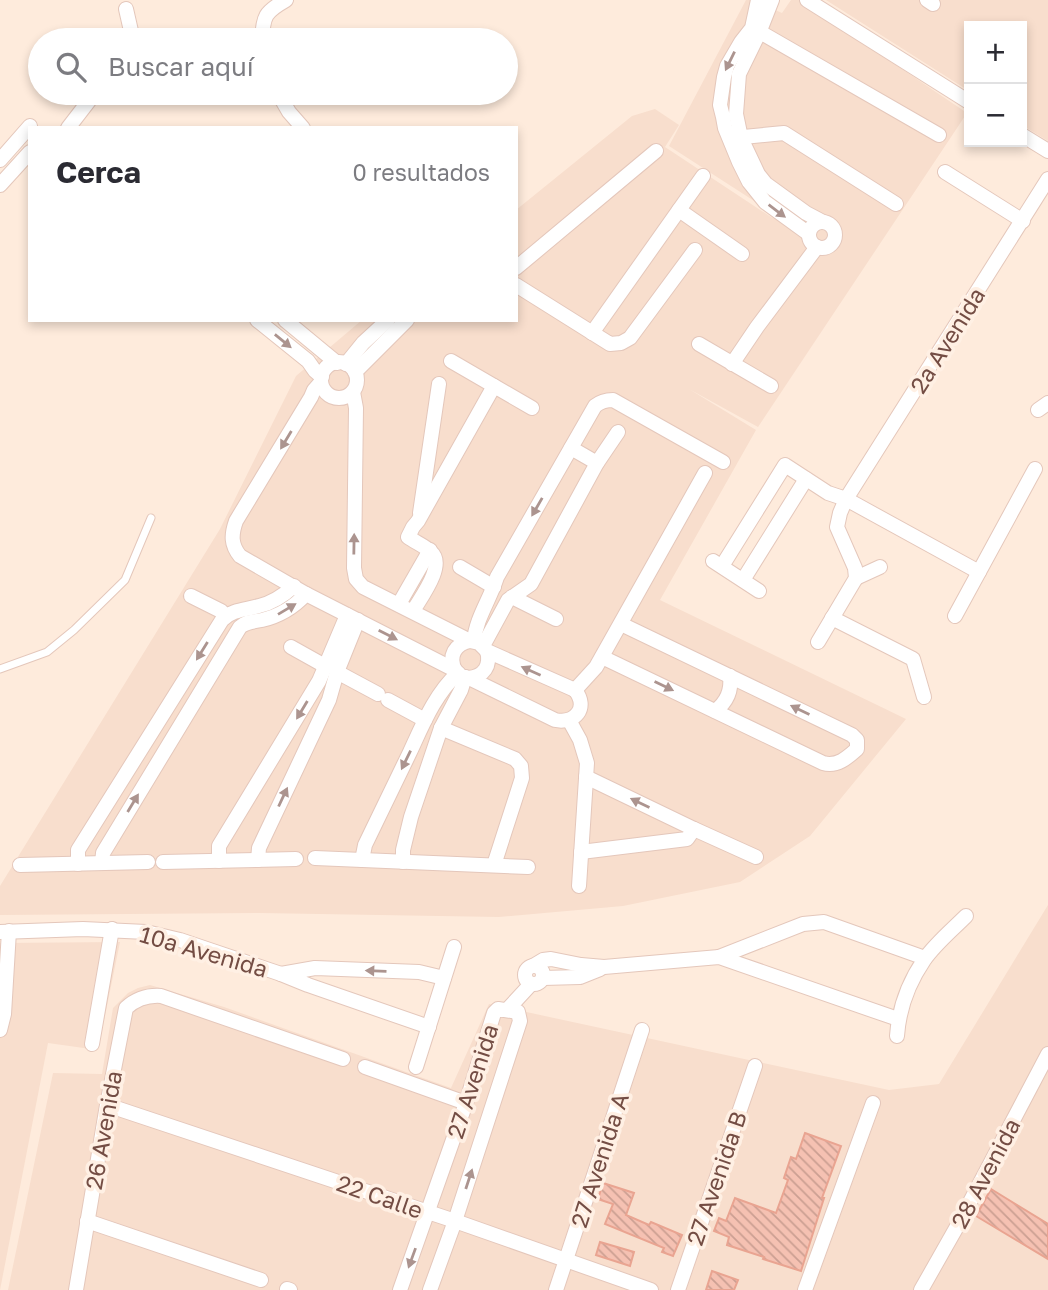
<!DOCTYPE html>
<html lang="es">
<head>
<meta charset="utf-8">
<style>
	body { margin:0; font-family:"Golos Text",sans-serif; background:#f7f7f7; color:#2b2b33 }
	.controls { position:absolute; right:21px; top:21px; display:grid; overflow:hidden; border-radius:0px; box-shadow:0 4px 10px #0003 }
	.controls button { width:63px; height:63px; display:grid; place-items:center; padding:0; border:0; border-bottom:2px solid #e1e1e2; background:#fff; color:#2b2b33; font:35px sans-serif }
	.list { margin:0; padding:0; list-style:none }
	h2 { display:flex; justify-content:space-between; align-items:center; height:91px; margin:0; padding:0 28px; font-size:30px }
	h2 small { font-size:23px; font-weight:400; color:#7c7c81 }
	.icon { flex:none; width:38px; height:38px; fill:none; stroke:currentColor; stroke-width:2; stroke-linecap:round; stroke-linejoin:round }
	.map { position:relative; flex:none; width:1048px; height:1290px; overflow:hidden }
	.search { position:absolute; background:#fff; box-shadow:0 4px 10px #0003; left:28px; top:28px; width:490px; height:77px; display:flex; align-items:center; gap:18px; box-sizing:border-box; padding:0 24px; border-radius:38px; color:#7c7c81; font-size:26px }
	.panel { position:absolute; background:#fff; box-shadow:0 4px 10px #0003; left:28px; top:126px; width:490px; height:196px; border-radius:0px }
	.map>svg:first-child { display:block }
</style>
</head>
<body>
<div class="map">
<svg width="1048" height="1290" viewBox="0 0 1048 1290">
	<defs>
		<pattern id="building-back-hatch" width="6" height="6" patternUnits="userSpaceOnUse" patternTransform="scale(1.75)"><rect width="6" height="6" fill="#f5c1b2"/><path d="M-1 5l2 2M0 0l6 6M5-1l2 2" fill="none" stroke="#cb9f92"/></pattern>
	</defs>
	<rect width="100%" height="100%" fill="#feebdc"/>
	<g fill="#f8decd">
		<path d="M746,0H753L782,13L791,0H800L967,113L758,427L689,389L756,430L660,600L906,719L810,836L740,882L623,906L499,917L259,913L0,915V886L220,529L296,376L362,320H516V210L632,116L655,109L679,125L665,147L774,219L762,206L669,146Z"/>
		<path d="M826,0H1048V141L1022,125V26H969V91Z"/>
		<path d="M1048,905V1290H8L53,1073L102,1074L113,1008L128,993L138,988L150,985L224,1007L451,1088L489,1004L889,1090L939,1084Z"/>
		<path d="M120,942L98,1050L48,1043L0,1290V943Z"/>
	</g>
	<g fill="url(#building-back-hatch)" stroke="#e9a491" stroke-width="2">
		<path d="M805,1133L841,1146L822,1198H824L801,1271L763,1259L764,1257L727,1245L729,1237L714,1231L719,1218L726,1221L735,1198L776,1213L788,1180L784,1178L791,1157L796,1159Z"/>
		<path d="M603,1183L634,1193L626,1215L649,1225L651,1222L682,1235L673,1256L662,1252L664,1248L605,1224L613,1204L598,1199Z"/>
		<path d="M991,1189L1048,1224V1259L976,1216Z"/>
		<path d="M600,1242L634,1252L630,1266L596,1255Z"/>
		<path d="M712,1271L738,1280L734,1290H706Z"/>
	</g>
	<g fill="none" stroke-linecap="round" stroke-linejoin="round">
		<g stroke="#e4c7bb" stroke-width="9">
			<path id="service" d="M0,669L47,652L74,630L125,580L151,518"/>
		</g>
		<g stroke="#e4c7bb" stroke-width="16">
			<g id="minor">
				<path d="M758,0L752,28L741,42L727,66L724,77L720,105L723,117L725,128L739,162L749,182L765,202L809,234"/>
				<path d="M772,0L759,33L739,74L736,114L741,138L758,174L766,184L806,213L823,222"/>
				<path d="M807,0L969,102"/>
				<path d="M927,0L933,4"/>
				<path d="M126,9L131,31L129,40"/>
				<path d="M753,28L939,135"/>
				<path d="M262,40C263,16 265,12 286,0"/>
				<path d="M278,93L289,112L303,128"/>
				<path d="M68,128L95,93"/>
				<path d="M1022,135L1048,151"/>
				<path d="M733,138L784,133L896,204"/>
				<path d="M0,160L30,126"/>
				<path d="M945,172L1023,221"/>
				<path d="M0,185L30,152"/>
				<path d="M679,210L742,254"/>
				<circle cx="822" cy="235" r="13"/>
				<path d="M516,268L656,151"/>
				<path d="M516,285L610,344L621,343L630,338L695,250"/>
				<path d="M257,320L308,361L315,371L322,377"/>
				<path d="M285,320L337,363"/>
				<path d="M592,333L703,176"/>
				<path d="M699,344L771,386"/>
				<path d="M451,361L532,408"/>
				<circle cx="339" cy="380" r="18"/>
				<path d="M346,364L363,343L388,320"/>
				<path d="M732,364L757,327L817,247"/>
				<path d="M355,372L407,320"/>
				<path d="M321,382L314,390L311,397L236,521C231,535 231,545 240,556L306,594L455,670L461,676L469,678L555,720C575,724 589,708 575,690"/>
				<path d="M353,392L356,408L354,568L356,579L363,587L470,641L479,643L487,651L575,690"/>
				<path d="M1038,410L1048,403"/>
				<path d="M571,448L597,463"/>
				<path d="M420,513L439,384"/>
				<path d="M713,561L759,591"/>
				<path d="M722,566L785,465L828,493L846,499L979,572"/>
				<path d="M460,567L494,587"/>
				<path d="M856,578L880,567"/>
				<path d="M743,580L806,479"/>
				<path d="M191,596L221,611L226,616"/>
				<path d="M512,597L556,619"/>
				<path d="M399,604L430,550"/>
				<path d="M413,611C421,597 446,565 431,552C425,546 415,542 408,537L413,527L418,521L494,386"/>
				<path d="M955,616L1035,469"/>
				<path d="M832,618L913,659L924,697"/>
				<path d="M474,641C476,618 490,600 497,577L595,406C601,401 606,400 613,400L723,462"/>
				<path d="M818,642L856,578L855,568L837,527L840,513L846,499L1048,179"/>
				<path d="M483,646L508,600L531,584L597,463L618,432"/>
				<path d="M291,647L325,666"/>
				<path d="M602,657L823,763C837,767 847,758 857,749V740L852,735L621,624"/>
				<path d="M455,670C448,656 455,644 470,641"/>
				<path d="M337,672L378,694"/>
				<path d="M469,678C484,676 491,666 487,651"/>
				<path d="M575,690L596,667L705,473"/>
				<path d="M388,700L425,720"/>
				<path d="M715,711C727,702 732,691 730,676"/>
				<path d="M569,720L580,740L587,763L579,886"/>
				<path d="M441,728L515,759L521,766L522,778L494,865"/>
				<path d="M586,777L694,829L756,857"/>
				<path d="M581,852L687,839L694,829"/>
				<path d="M315,858L528,867"/>
				<path d="M258,860L259,848L329,700L337,672L358,620"/>
				<path d="M362,860L365,845C380,814 395,783 410,752C423,724 435,694 458,673"/>
				<path d="M219,861V846L319,681L347,615"/>
				<path d="M163,862L296,859"/>
				<path d="M403,862V850L411,817L441,728L461,690L465,677"/>
				<path d="M102,863L103,853L240,627C247,621 253,622 262,620C279,616 294,607 306,594"/>
				<path d="M78,864V850L222,620C233,609 245,610 259,606C273,603 284,595 294,586"/>
				<path d="M20,865L148,862"/>
				<path d="M0,932L83,929L146,932L180,940L281,974"/>
				<path d="M719,957L803,924L824,922L925,958"/>
				<circle cx="534" cy="975" r="9"/>
				<path d="M533,966L543,960L551,959L581,965L604,967L719,957L898,1019"/>
				<path d="M543,978L580,977L600,969"/>
				<path d="M507,1010L531,984"/>
				<path d="M429,1027L308,985L281,974L315,968L419,972L444,978"/>
				<path d="M0,1030L4,1014L9,931"/>
				<path d="M897,1036C899,1008 909,982 924,960C935,944 952,930 966,916"/>
				<path d="M92,1044L112,929"/>
				<path d="M365,1067L466,1103"/>
				<path d="M416,1067L454,947"/>
				<path d="M107,1105L455,1221L651,1290"/>
				<path d="M87,1221L261,1280"/>
				<path d="M287,1289L290,1290"/>
				<path d="M76,1290L107,1105L126,1008C136,999 147,995 161,996L343,1059"/>
				<path d="M400,1290L466,1103L494,1013L498,1009L518,1012L520,1021L455,1221L430,1290"/>
				<path d="M556,1290L642,1030"/>
				<path d="M678,1290L755,1066"/>
				<path d="M805,1290L873,1103"/>
				<path d="M921,1290L959,1223L1048,1054"/>
			</g>
		</g>
		<use href="#service" stroke="#fff" stroke-width="7"/>
		<use href="#minor" stroke="#fff" stroke-width="14"/>
	</g>
	<defs><path id="oneway-solid" d="M-6-.8H1V-3.2L6.5 0L1 3.2V.8H-6Z" transform="scale(1.75)"/></defs>
	<g fill="#ac948f">
		<use href="#oneway-solid" transform="translate(730 61) rotate(116)"/>
		<use href="#oneway-solid" transform="translate(777 211) rotate(37)"/>
		<use href="#oneway-solid" transform="translate(283 341) rotate(39)"/>
		<use href="#oneway-solid" transform="translate(286 440) rotate(121)"/>
		<use href="#oneway-solid" transform="translate(537 507) rotate(120)"/>
		<use href="#oneway-solid" transform="translate(354 544) rotate(-89)"/>
		<use href="#oneway-solid" transform="translate(287 609) rotate(-31)"/>
		<use href="#oneway-solid" transform="translate(388 635) rotate(27)"/>
		<use href="#oneway-solid" transform="translate(202 651) rotate(122)"/>
		<use href="#oneway-solid" transform="translate(531 671) rotate(-156)"/>
		<use href="#oneway-solid" transform="translate(664 686) rotate(26)"/>
		<use href="#oneway-solid" transform="translate(302 710) rotate(121)"/>
		<use href="#oneway-solid" transform="translate(800 710) rotate(-154)"/>
		<use href="#oneway-solid" transform="translate(406 760) rotate(116)"/>
		<use href="#oneway-solid" transform="translate(283 797) rotate(-65)"/>
		<use href="#oneway-solid" transform="translate(133 803) rotate(-59)"/>
		<use href="#oneway-solid" transform="translate(640 803) rotate(-154)"/>
		<use href="#oneway-solid" transform="translate(376 971) rotate(-178)"/>
		<use href="#oneway-solid" transform="translate(469 1179) rotate(-72)"/>
		<use href="#oneway-solid" transform="translate(412 1258) rotate(110)"/>
	</g>
	<g text-anchor="middle" dominant-baseline="central" stroke-width="7" stroke-linejoin="round" paint-order="stroke">
		<g font-size="23" fill="#744d44" stroke="#fff0e4">
			<text transform="translate(947 340) rotate(-58)">2a Avenida</text>
			<text transform="translate(204 951) rotate(16)">10a Avenida</text>
			<text transform="translate(472 1081) rotate(-72)">27 Avenida</text>
			<text transform="translate(103 1130) rotate(-80)">26 Avenida</text>
			<text transform="translate(599 1160) rotate(-72)">27 Avenida A</text>
			<text transform="translate(985 1173) rotate(-62)">28 Avenida</text>
			<text transform="translate(716 1178) rotate(-71)">27 Avenida B</text>
			<text transform="translate(380 1196) rotate(19)">22 Calle</text>
		</g>
	</g>
</svg>
<div class="controls">
<button>+</button>
<button>−</button>
</div>
<div class="search"><svg class="icon" aria-label="search" viewBox="0 0 24 24"><circle cx="10" cy="10" r="6"/><path d="M15 15l6 6"/></svg>Buscar aquí</div>
<section class="panel">
<h2>Cerca<small>0 resultados</small></h2>
<ul class="list">
</ul>
</section>
</div>
</body>
</html>
